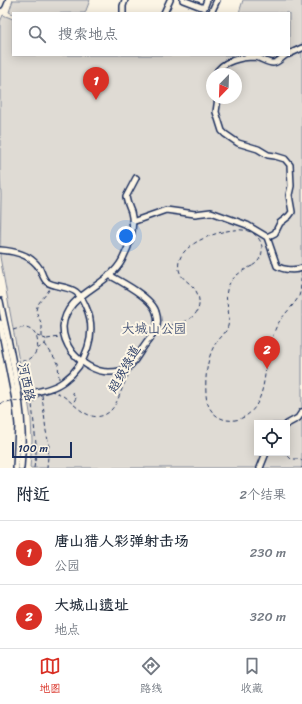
<!DOCTYPE html>
<html lang="zh">
<head>
<meta charset="utf-8">
<style>
	body { margin:0; font-family:Sriracha,"LXGW WenKai TC",sans-serif; background:#f6f6f7; color:#1f2937 }
	.controls { position:absolute; right:12px; bottom:12px; display:grid; overflow:hidden; border-radius:0px; box-shadow:0 2px 10px #0003 }
	.controls button { width:36px; height:36px; display:grid; place-items:center; padding:0; border:0; border-bottom:1px solid #e0e1e3; background:#fff; color:#1f2937; font:20px sans-serif }
	.compass { position:absolute; left:206px; top:68px; width:36px; height:36px; border-radius:50%; background:#fff; box-shadow:0 2px 10px #0003; rotate:203deg }
	.scale { position:absolute; left:12px; bottom:10px; width:60px; box-sizing:border-box; padding-left:4px; border:2px solid #1b2f5e; border-top:0; font-size:11px; line-height:14px; white-space:nowrap; color:#1b2f5e; -webkit-text-stroke:3px #fcf5e5; paint-order:stroke }
	.you { position:absolute; left:126px; top:236px; width:14px; height:14px; margin:-10px; border:3px solid #fff; border-radius:50%; background:#1a73e8; box-shadow:0 0 0 6px #1a73e833 }
	.badge { display:grid; place-items:center; width:26px; height:26px; border-radius:50%; background:#d93025; color:#fff; font-size:13px; font-weight:700 }
	.pin { position:absolute; translate:-50% -33px; filter:drop-shadow(0 1px 2px #0008) }
	.pin::after { content:''; position:absolute; top:21px; width:14px; height:12px; background:inherit; clip-path:polygon(0 0,100% 0,50% 100%) }
	.list { margin:0; padding:0; list-style:none }
	h2 { display:flex; justify-content:space-between; align-items:center; height:52px; margin:0; padding:0 16px; font-size:17px }
	h2 small { font-size:13px; font-weight:400; color:#747a83 }
	.list li { display:grid; grid-template-columns:26px 1fr auto; gap:12px; align-items:center; box-sizing:border-box; height:64px; padding:0 16px; border-top:1px solid #e0e1e3 }
	.list b { display:block; font-size:15px; white-space:nowrap }
	.list p { margin:0; font-size:13px; white-space:nowrap; color:#747a83 }
	.list em { font-size:13px; font-style:normal; color:#747a83 }
	.icon { flex:none; width:22px; height:22px; fill:none; stroke:currentColor; stroke-width:2; stroke-linecap:round; stroke-linejoin:round }
	.map { position:relative; flex:none; width:302px; height:468px; overflow:hidden }
	.search { position:absolute; background:#fff; box-shadow:0 2px 10px #0003; left:12px; right:12px; top:12px; height:44px; display:flex; align-items:center; gap:10px; box-sizing:border-box; padding:0 14px; border-radius:0px; color:#747a83; font-size:15px }
	.sheet { height:180px; background:#fff }
	nav { display:flex; justify-content:space-around; align-items:center; box-sizing:border-box; height:56px; border-top:1px solid #e0e1e3; background:#fff; font-size:11px; color:#747a83 }
	nav a { display:grid; justify-items:center; gap:2px }
	nav .on { color:#d93025 }
	.map>svg:first-child { display:block }
</style>
</head>
<body>
<div class="map">
<svg width="302" height="468" viewBox="0 0 302 468">
	<rect width="100%" height="100%" fill="#fcf5e5"/>
	<filter id="ink" filterUnits="userSpaceOnUse"><feTurbulence type="fractalNoise" baseFrequency=".025" numOctaves="2"/><feDisplacementMap in="SourceGraphic" scale="8" xChannelSelector="R" yChannelSelector="G"/><feConvolveMatrix kernelMatrix="1 2 1 2 8 2 1 2 1" color-interpolation-filters="sRGB"/></filter>
	<g filter="url(#ink)">
		<g fill="#dfdbd4" stroke="#7d8599" fill-rule="evenodd">
			<path d="M13,0H90L85,13L13,14L9,12Z"/>
			<path d="M243,0H302V468H30L32,440L31,419L27,394L18,356L0,257L1,195L0,170V22L3,15L13,19V55H289V13H239ZM212,74H236V98H212ZM257,423H287V453H257Z"/>
		</g>
		<g fill="none" stroke-linecap="round" stroke-linejoin="round">
			<g stroke="#1b2f5e" stroke-width="8">
				<g id="minor">
					<path d="M183,0L204,8L207,0"/>
					<path d="M0,5L2,0"/>
					<path d="M123,13V6L125,0"/>
					<path d="M164,13L170,0"/>
					<path d="M211,13L217,0"/>
					<path d="M289,54L302,48"/>
					<path d="M216,74C221,61 242,57 255,57C261,58 267,63 273,63C278,63 282,57 286,55"/>
					<path d="M218,98L216,112L222,131L225,134L238,143L258,149L268,155L275,156L285,159L290,165L291,186L289,195L292,212L289,216L280,223L275,233L267,237"/>
					<path d="M132,222L166,210L195,214L211,212L247,225L267,237L277,266C283,270 295,271 302,268"/>
					<path d="M0,250C14,251 32,255 40,269C42,273 43,279 47,282C54,287 68,286 76,292C81,296 84,302 86,307C98,333 86,365 64,381C54,389 40,391 27,394"/>
					<path d="M109,275C122,282 152,298 156,312C161,327 153,334 145,345C133,361 133,372 109,372C95,372 81,363 72,352C67,345 63,337 63,327C65,298 96,290 114,271C118,267 122,261 124,256C131,242 135,227 131,212C129,207 127,203 126,197L136,178"/>
					<path d="M0,301C11,356 27,412 21,468"/>
					<path d="M0,323L16,405L18,425L16,468"/>
					<path d="M287,424L298,418L302,412"/>
					<path d="M260,468L266,453"/>
				</g>
			</g>
			<g stroke="#1b2f5e" stroke-width="1" stroke-dasharray="4 3" stroke-linecap="butt">
				<path d="M252,266C237,273 223,283 227,302C228,310 230,318 228,326C226,334 218,339 214,346C207,359 205,378 206,393C206,422 239,430 255,407C267,389 264,363 271,343C273,334 276,325 282,318C287,311 295,304 299,296C302,288 300,280 302,272"/>
				<path d="M13,330C17,329 21,327 26,328C40,331 41,350 31,358C28,361 23,361 19,361"/>
				<path d="M42,337V325L36,311C37,301 46,297 50,288"/>
				<path d="M47,339L59,337"/>
				<path d="M45,344L58,363L59,379"/>
				<path d="M37,349L45,344L46,339L37,336"/>
				<path d="M72,392L76,398L73,403"/>
				<path d="M42,395L46,431L49,445L47,468"/>
				<path d="M282,453L287,455L291,459H299L302,461"/>
				<path d="M34,468L36,455V444"/>
				<path d="M301,468L302,467"/>
			</g>
			<use href="#minor" stroke="#fcf5e5" stroke-width="5"/>
			<g stroke="#1b2f5e" stroke-width="1" stroke-dasharray="4 3" stroke-linecap="butt">
				<path d="M0,404C11,400 20,399 31,404"/>
				<path d="M36,444L32,404C60,366 76,427 104,415C117,410 120,391 126,380C132,367 145,346 154,337C160,331 167,326 175,324C180,322 185,322 189,319C201,313 202,298 194,288C190,283 184,280 181,275C170,253 199,239 215,234C224,231 238,228 248,231C265,236 267,258 252,266"/>
			</g>
		</g>
	</g>
	<g text-anchor="middle" dominant-baseline="central" stroke-width="4" stroke-linejoin="round" paint-order="stroke">
		<g font-size="13" fill="#425176" stroke="#fcf5e5">
			<text x="154" y="328">大城山公园</text>
		</g>
		<g font-size="13" fill="#1b2f5e" stroke="#fcf5e5">
			<text transform="translate(124 369) rotate(-61)">超级绿道</text>
			<text transform="translate(27 382) rotate(79)">河西路</text>
		</g>
	</g>
</svg>
<div class="controls">
<button><svg class="icon" aria-label="locate" viewBox="0 0 24 24"><circle cx="12" cy="12" r="6"/><path d="M12 2v4M12 18v4M2 12h4M18 12h4"/></svg></button>
</div>
<svg class="compass" viewBox="-18 -18 36 36"><path d="M0-13l5 13h-10z" fill="#e53935"/><path d="M0 13l5-13h-10z" fill="#747a83"/></svg>
<div class="scale">100 m</div>
<div class="you"></div>
<div class="pin badge" style="left:96px;top:100px">1</div>
<div class="pin badge" style="left:267px;top:369px">2</div>
<div class="search"><svg class="icon" aria-label="search" viewBox="0 0 24 24"><circle cx="10" cy="10" r="6"/><path d="M15 15l6 6"/></svg>搜索地点</div>
</div>
<section class="sheet">
<h2>附近<small>2个结果</small></h2>
<ul class="list">
<li><span class="badge">1</span><div><b>唐山猎人彩弹射击场</b><p>公园</p></div><em>230 m</em></li>
<li><span class="badge">2</span><div><b>大城山遗址</b><p>地点</p></div><em>320 m</em></li>
</ul>
</section>
<nav>
<a class="on"><svg class="icon" aria-label="map" viewBox="0 0 24 24"><path d="M3 6l6-2 6 2 6-2v14l-6 2-6-2-6 2zM9 4v14M15 6v14"/></svg>地图</a>
<a><svg class="icon" aria-label="directions" viewBox="0 0 24 24"><path d="M12 3l9 9-9 9-9-9zM9 14v-3h6M13 9l2 2-2 2"/></svg>路线</a>
<a><svg class="icon" aria-label="saved" viewBox="0 0 24 24"><path d="M7 4h10v16l-5-4-5 4z"/></svg>收藏</a>
</nav>
</body>
</html>
